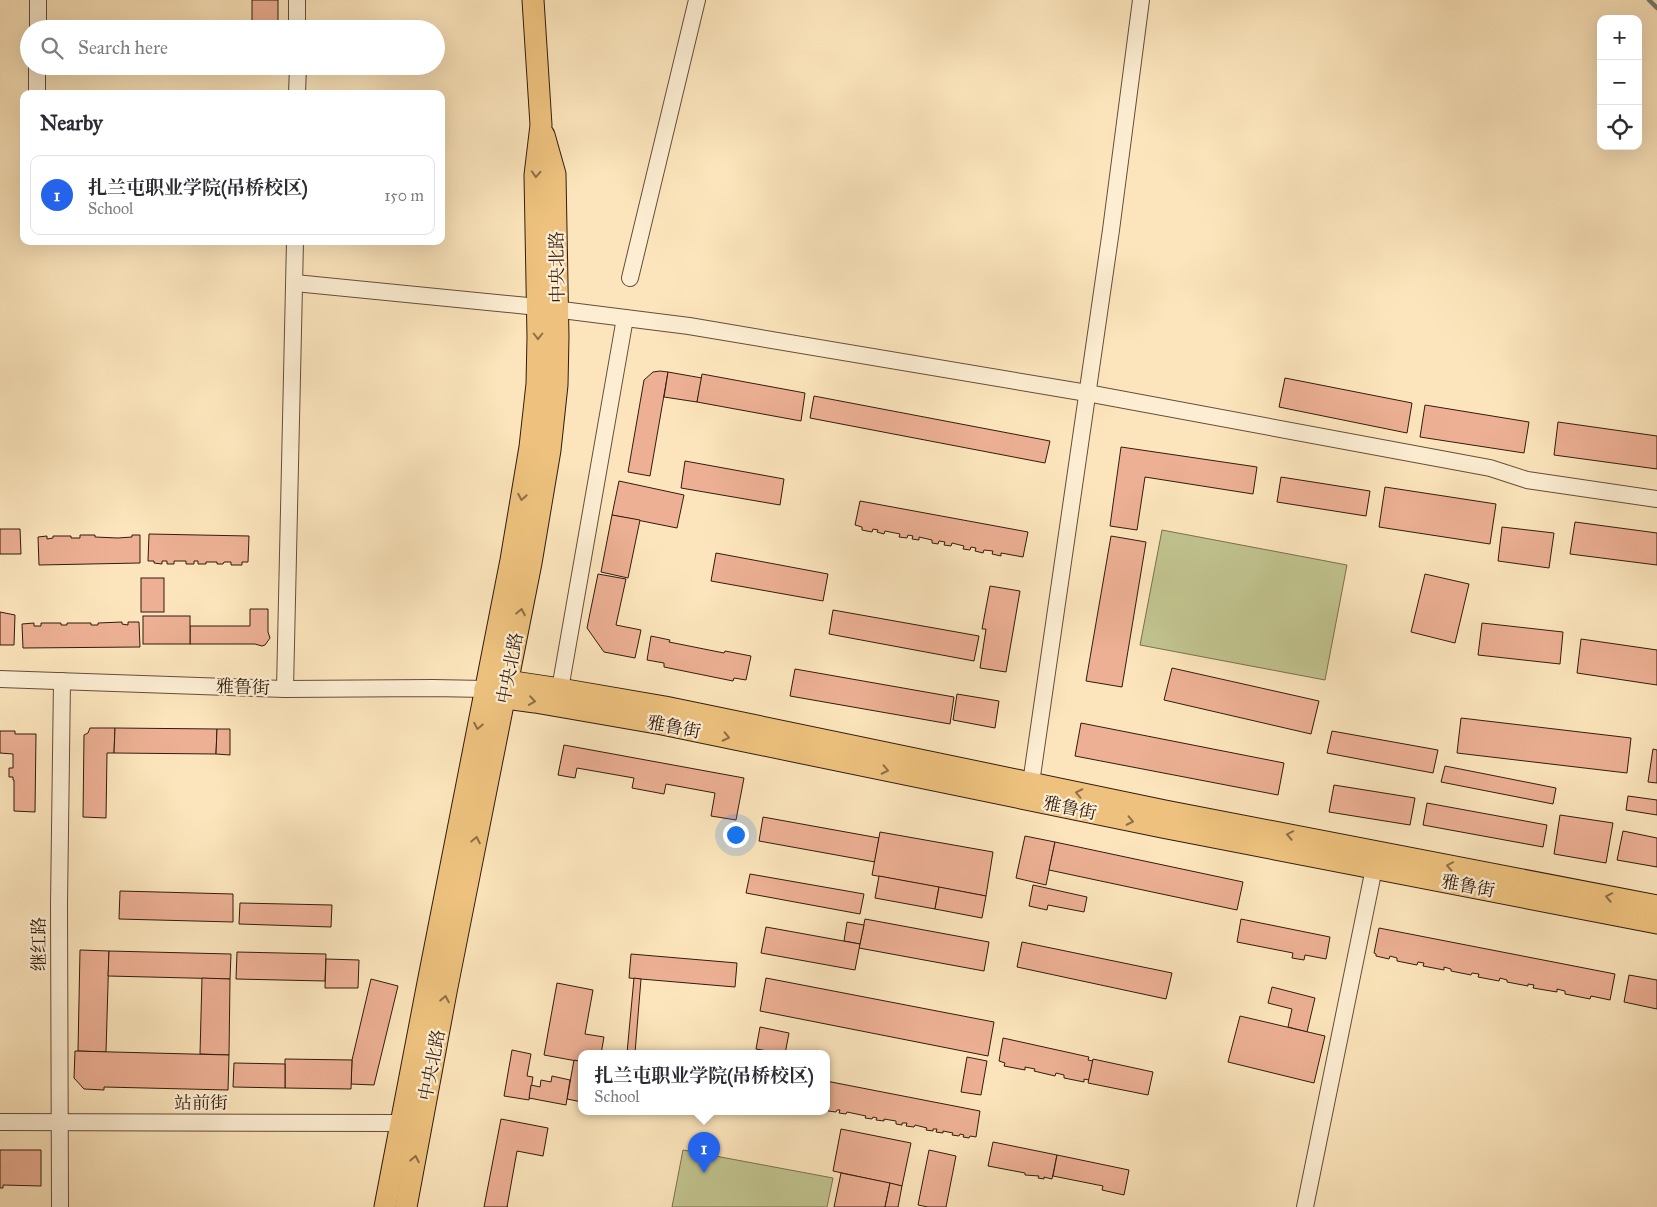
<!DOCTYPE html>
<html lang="en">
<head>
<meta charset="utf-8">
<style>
	body { margin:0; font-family:"IM FELL Great Primer","Noto Serif SC",serif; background:#f2f2f3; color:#2b2b33 }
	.controls { position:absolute; right:15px; top:15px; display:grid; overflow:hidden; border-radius:10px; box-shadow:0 5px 20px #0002 }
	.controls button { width:45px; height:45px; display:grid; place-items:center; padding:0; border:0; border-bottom:1px solid #e1e1e2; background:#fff; color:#2b2b33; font:25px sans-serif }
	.you { position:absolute; left:735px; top:834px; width:18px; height:18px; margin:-12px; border:4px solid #fff; border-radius:50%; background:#1a73e8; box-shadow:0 0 0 8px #1a73e833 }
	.badge { display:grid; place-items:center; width:32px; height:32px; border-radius:50%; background:#2563eb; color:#fff; font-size:16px; font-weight:700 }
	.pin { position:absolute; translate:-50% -41px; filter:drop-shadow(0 1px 2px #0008) }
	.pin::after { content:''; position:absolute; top:26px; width:18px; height:15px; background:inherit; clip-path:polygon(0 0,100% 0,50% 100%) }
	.popup { position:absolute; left:578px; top:1050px; width:252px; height:65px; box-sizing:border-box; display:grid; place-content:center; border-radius:10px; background:#fff; filter:drop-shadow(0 1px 4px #0005); font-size:16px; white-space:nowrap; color:#7c7c81 }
	.popup b { font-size:19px; color:#2b2b33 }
	.popup::after { content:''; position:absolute; left:50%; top:100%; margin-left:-10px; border:10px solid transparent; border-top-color:#fff }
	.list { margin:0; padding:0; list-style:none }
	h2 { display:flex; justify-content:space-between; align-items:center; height:65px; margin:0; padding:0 20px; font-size:21px }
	h2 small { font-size:16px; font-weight:400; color:#7c7c81 }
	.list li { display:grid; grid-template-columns:32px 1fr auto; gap:15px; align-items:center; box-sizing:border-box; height:80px; margin:0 10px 10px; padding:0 10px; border:1px solid #e1e1e2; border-radius:10px }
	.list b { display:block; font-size:19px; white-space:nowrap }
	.list p { margin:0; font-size:16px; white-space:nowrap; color:#7c7c81 }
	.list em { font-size:16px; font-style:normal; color:#7c7c81 }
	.icon { flex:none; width:28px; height:28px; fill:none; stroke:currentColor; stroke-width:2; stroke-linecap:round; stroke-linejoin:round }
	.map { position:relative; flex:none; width:1657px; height:1207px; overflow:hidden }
	.search { position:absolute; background:#fff; box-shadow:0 5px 20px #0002; left:20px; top:20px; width:425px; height:55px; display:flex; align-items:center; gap:12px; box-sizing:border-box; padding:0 18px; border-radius:28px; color:#7c7c81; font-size:19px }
	.panel { position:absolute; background:#fff; box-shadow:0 5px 20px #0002; left:20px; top:90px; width:425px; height:155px; border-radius:10px }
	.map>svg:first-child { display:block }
</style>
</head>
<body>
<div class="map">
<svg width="1657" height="1207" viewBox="0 0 1657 1207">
	<rect width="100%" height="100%" fill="#fce5bc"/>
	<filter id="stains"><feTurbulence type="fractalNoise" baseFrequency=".004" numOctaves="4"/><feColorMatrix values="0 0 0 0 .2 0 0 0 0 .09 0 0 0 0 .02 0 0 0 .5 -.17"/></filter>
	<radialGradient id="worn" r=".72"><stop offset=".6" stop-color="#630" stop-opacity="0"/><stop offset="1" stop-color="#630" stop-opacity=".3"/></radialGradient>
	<g fill="#c1c48f" stroke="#7a704e">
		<path d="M1162,530L1347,565L1325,680L1140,645Z"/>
		<path d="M683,1150L833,1178L827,1207H672Z"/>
	</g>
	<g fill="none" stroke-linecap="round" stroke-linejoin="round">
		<path stroke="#737d70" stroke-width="4.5" d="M1649,0L1657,8"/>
	</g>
	<g fill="#edb094" stroke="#321b0d">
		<rect x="252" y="0" width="26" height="29"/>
		<rect x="251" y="66" width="27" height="6"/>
		<path d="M660,371L668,372L650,476L628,472L644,380L653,372Z"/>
		<path d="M668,372L702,378L697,402L664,397Z"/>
		<path d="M702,374L805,393L801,421L697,402Z"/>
		<path d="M1285,378L1412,403L1407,433L1279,407Z"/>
		<path d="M814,396L1050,441L1045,463L810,418Z"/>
		<path d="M1425,405L1529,422L1524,453L1420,437Z"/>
		<path d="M1558,422L1657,436V469L1554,455Z"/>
		<path d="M1121,447L1257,467L1253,494L1145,477L1137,530L1110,526Z"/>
		<path d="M685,461L784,479L780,505L681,488Z"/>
		<path d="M1281,477L1370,491L1366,516L1277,502Z"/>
		<path d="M619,481L684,495L677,528L612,515Z"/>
		<path d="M1385,487L1496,504L1490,544L1379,527Z"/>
		<path d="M860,501L1028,532L1023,557L1001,553V556L992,554L993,551L984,550L983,553L975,551L976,548L971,547L970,550L963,549L964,546L952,543L951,546L944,545L945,542L939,541L938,544L932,543V540L919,537V540L912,539L913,536L908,535L907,538L899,537L900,534L885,531L884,534L877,532L878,530L873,529L872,532L862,530V527L855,525Z"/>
		<path d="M612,515L640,520L628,578L601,572Z"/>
		<path d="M1575,522L1657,533V565L1570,554Z"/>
		<path d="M1502,527L1554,533L1549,568L1498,561Z"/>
		<path d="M0,529H20L21,554H0Z"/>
		<path d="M149,534L249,536L248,562H242V565H231V562H224L223,564H217V562H206V564H198V561H194V564H186V561H174V564H167V561H162V564L154,563V561H148Z"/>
		<path d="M80,535H95V537L118,538L132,537V535H140V563L39,565L38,537L47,536V539L53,538V536H71V538H80Z"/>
		<path d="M1111,536L1146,542L1122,687L1086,681Z"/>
		<path d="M716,553L828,574L823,601L711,581Z"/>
		<path d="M598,574L626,579L616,625L641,630L635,658L604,652L587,628Z"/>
		<path d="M1425,574L1469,584L1455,643L1411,632Z"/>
		<rect x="141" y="578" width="23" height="34"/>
		<path d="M990,586L1020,591L1006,672L980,668L986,629H982Z"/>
		<path d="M250,609H268V632L270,638L265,645L262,646L255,644H190V626H250Z"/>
		<path d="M833,610L979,636L974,661L829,634Z"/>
		<path d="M0,612L15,615L14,645H0Z"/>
		<rect x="143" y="616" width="47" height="28"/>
		<path d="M122,622V624L128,625V622H139L140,647L23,648L22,624L34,623V626H41V623H61V625H67V623H91V625H98V623Z"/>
		<path d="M1482,623L1563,632L1560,664L1478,655Z"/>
		<path d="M651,636L670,640L669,642L724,653L725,651L751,656L746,680L734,678L733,681L664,667V663L647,660Z"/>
		<path d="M1581,639L1657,650V685L1577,673Z"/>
		<path d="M1172,668L1319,701L1311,734L1164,700Z"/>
		<path d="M795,669L954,697L950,724L790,696Z"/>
		<path d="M957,694L999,701L995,728L953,720Z"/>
		<path d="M1461,718L1631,738L1627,773L1457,753Z"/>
		<path d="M1081,723L1284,763L1278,795L1075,756Z"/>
		<path d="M90,728H115L114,753H107L106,818L83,817L84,735L88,733Z"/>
		<path d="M115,728L217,729L216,754L114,753Z"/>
		<path d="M217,729H230V755L216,754Z"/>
		<path d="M0,731H15V734H36L35,812L14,811V780H13V777H9V768H13V754L0,753Z"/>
		<path d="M1332,731L1438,750L1433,773L1327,753Z"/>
		<path d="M564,745L744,778L736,820L711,816L715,793L666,784L664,794L632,788L634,778L577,768L575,778L558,775Z"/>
		<path d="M1653,749L1657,750V783L1648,782Z"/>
		<path d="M1445,766L1556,788L1553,804L1441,782Z"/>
		<path d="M1334,785L1415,798L1410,825L1329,812Z"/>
		<path d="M1628,796L1657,800V815L1626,810Z"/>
		<path d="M1427,803L1547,825L1543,847L1423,825Z"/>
		<path d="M1560,815L1613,823L1606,863L1554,854Z"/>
		<path d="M763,817L879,838L875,862L759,841Z"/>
		<path d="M1623,831L1657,838V867L1617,860Z"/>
		<path d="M880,832L993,852L986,896L872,875Z"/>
		<path d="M1025,836L1055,842L1046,885L1016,878Z"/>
		<path d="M1055,842L1243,882L1237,910L1049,870Z"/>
		<path d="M750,874L864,894L860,914L746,893Z"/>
		<path d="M879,876L939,887L935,909L875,898Z"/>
		<path d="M1033,885L1087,897L1084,912L1048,905L1047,910L1029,906Z"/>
		<path d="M939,887L986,896L982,918L935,909Z"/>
		<path d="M120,891L233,894V922L119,919Z"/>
		<path d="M240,903L332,905L331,927L239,924Z"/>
		<path d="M865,919L989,942L984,971L859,948Z"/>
		<path d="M1241,919L1330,937L1326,959L1305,955L1304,960L1292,958L1293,953L1237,942Z"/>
		<path d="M847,922L864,925L860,944L844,941Z"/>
		<path d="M766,927L860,944L855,970L761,953Z"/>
		<path d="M1379,928L1615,974L1610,1000L1591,996L1590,999L1565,994V991L1557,989V992L1533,988L1534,985L1528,984V986L1507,982V980L1500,978L1499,981L1478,977L1479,974L1472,973L1471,975L1451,971V969L1444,967V970L1423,966L1424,963L1418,962L1417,965L1397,961V958L1390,956L1389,959L1376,956V954L1374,953Z"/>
		<path d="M1022,942L1172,973L1166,999L1017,967Z"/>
		<path d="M80,950L109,951L106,1052L78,1051Z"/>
		<path d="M109,951L231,954L230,979L108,976Z"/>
		<path d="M237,952L326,954L325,981L236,979Z"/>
		<path d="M631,954L737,963L735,987L629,978Z"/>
		<path d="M326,959L359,960L358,988H325Z"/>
		<path d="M1629,975L1657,980V1009L1624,1002Z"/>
		<path d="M202,978L230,979L229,1055L200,1054Z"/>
		<path d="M634,978L641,979L635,1053H627Z"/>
		<path d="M766,978L994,1022L988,1056L760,1011Z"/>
		<path d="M371,979L398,986L374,1085L351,1084L352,1060Z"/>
		<path d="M557,983L593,990L585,1034L604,1037L601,1054H582V1062L544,1055Z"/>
		<path d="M1272,987L1315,998L1307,1032L1288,1027L1292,1009L1268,1003Z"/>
		<path d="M1240,1016L1325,1036L1314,1083L1228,1062Z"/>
		<path d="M760,1027L789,1033L785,1054L756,1049Z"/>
		<path d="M1003,1038L1089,1057L1088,1060L1093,1061L1089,1080L1084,1079V1082L1064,1078V1075L1056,1073L1055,1076L1034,1071L1035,1069L1025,1067V1070L1004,1066L1005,1063L999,1061Z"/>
		<path d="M512,1050L531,1054L527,1076L533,1077L529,1100L504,1096Z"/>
		<path d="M75,1051L229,1055L228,1090L104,1087V1090L84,1089L74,1078Z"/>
		<path d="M967,1057L987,1061L981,1095L961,1092Z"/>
		<path d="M285,1059L352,1060L351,1089L285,1088Z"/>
		<path d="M1093,1059L1153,1072L1148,1095L1088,1083Z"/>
		<path d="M574,1060L582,1062V1102L567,1099Z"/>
		<path d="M234,1063L285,1064V1088L233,1087Z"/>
		<path d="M552,1076L570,1080L566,1105L529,1098L531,1085L540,1087L541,1080L551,1082Z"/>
		<path d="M826,1081L980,1111L976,1137L970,1136L969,1138L963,1137L964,1135L960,1134L959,1136L952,1135L953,1133L943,1131V1133L936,1132L937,1129H933V1131L926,1130L927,1128L915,1125L914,1127L906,1126L907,1123H902V1125L896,1124V1121L884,1119V1121L876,1120L877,1118L873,1117L872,1119L865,1118L866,1116L847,1112L846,1114L839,1113L840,1110H837L836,1112L828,1111L829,1108H826Z"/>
		<path d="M501,1119L548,1128L543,1156L517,1151L507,1207H508H484Z"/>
		<path d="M841,1129L911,1143L902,1186L833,1171Z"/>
		<path d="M993,1142L1057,1155L1052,1179L1044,1177V1179L1038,1178L1039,1176L1025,1175V1173L988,1166Z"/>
		<path d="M0,1150H41V1186L3,1185V1188H0Z"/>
		<path d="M929,1150L956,1156L946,1207H928L918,1205Z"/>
		<path d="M1057,1155L1129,1170L1124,1195L1102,1190L1103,1186L1053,1176Z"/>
		<path d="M841,1173L890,1183L885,1207H834Z"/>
		<path d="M890,1183L902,1186L898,1207H885Z"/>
	</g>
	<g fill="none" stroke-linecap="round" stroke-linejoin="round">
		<g stroke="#644e39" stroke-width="18">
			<g id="minor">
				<path d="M297,0V29"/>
				<path d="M38,29V0"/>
				<path d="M37,94V66"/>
				<path d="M297,94L298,66"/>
				<path d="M630,278L697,0"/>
				<path d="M295,283L538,307L689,326L1087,393L1490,468L1527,480L1657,499"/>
				<path d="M0,679L285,689L433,688L485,689"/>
				<path d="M285,689L295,241"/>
				<path d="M560,689L625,318"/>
				<path d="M1031,783L1111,230L1141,0"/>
				<path d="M0,1122L401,1123"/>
				<path d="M60,1207L59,904L62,681"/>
				<path d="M1305,1207L1374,868"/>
			</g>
		</g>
		<g stroke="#321b0d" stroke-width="23">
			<g id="major">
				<path d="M485,689L505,698L535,702L662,724L1162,827L1657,923"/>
				<path d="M485,689L507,681L560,689L665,707L1165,811L1657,906"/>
				<path d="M385,1207L427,988L511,560L530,447L537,384L538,337L535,175L541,125L533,0"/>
				<path d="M406,1207L446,992L531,563L550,450L557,385L558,337L555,174L544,135"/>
			</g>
		</g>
		<use href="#minor" stroke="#fdeed3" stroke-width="16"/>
		<use href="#major" stroke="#eec27e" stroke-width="21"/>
	</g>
	<defs><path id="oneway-chevron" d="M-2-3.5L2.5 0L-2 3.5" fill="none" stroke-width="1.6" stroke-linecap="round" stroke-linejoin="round" transform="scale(1.25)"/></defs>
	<g stroke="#906e46">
		<use href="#oneway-chevron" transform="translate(536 174) rotate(93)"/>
		<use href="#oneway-chevron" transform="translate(538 336) rotate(90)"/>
		<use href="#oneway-chevron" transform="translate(522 497) rotate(100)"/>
		<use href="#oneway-chevron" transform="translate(521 612) rotate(-79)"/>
		<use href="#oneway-chevron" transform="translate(532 701) rotate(8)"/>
		<use href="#oneway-chevron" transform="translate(478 726) rotate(101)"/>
		<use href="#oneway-chevron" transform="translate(726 737) rotate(12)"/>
		<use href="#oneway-chevron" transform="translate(885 770) rotate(12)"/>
		<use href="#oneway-chevron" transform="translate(1079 793) rotate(-168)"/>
		<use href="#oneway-chevron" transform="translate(1130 821) rotate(12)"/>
		<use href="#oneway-chevron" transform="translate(1290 835) rotate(-169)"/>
		<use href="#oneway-chevron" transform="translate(476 840) rotate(-79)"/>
		<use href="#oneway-chevron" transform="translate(1450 866) rotate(-169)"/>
		<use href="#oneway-chevron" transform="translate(1609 897) rotate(-169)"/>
		<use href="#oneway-chevron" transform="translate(445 999) rotate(-79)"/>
		<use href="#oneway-chevron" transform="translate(415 1159) rotate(-79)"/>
	</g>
	<g text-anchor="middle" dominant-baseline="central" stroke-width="4.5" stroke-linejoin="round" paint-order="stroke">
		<g font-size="18" fill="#321b0d" stroke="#fdeed3">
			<text transform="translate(557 267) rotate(-91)">中央北路</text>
			<text transform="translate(510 668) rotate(-79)">中央北路</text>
			<text transform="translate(243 687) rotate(2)">雅鲁街</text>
			<text transform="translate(674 727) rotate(11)">雅鲁街</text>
			<text transform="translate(1070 808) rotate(12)">雅鲁街</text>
			<text transform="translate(1468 886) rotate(11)">雅鲁街</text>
			<text transform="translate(39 944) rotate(-90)">继红路</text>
			<text transform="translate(432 1065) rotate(-79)">中央北路</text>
			<text x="201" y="1103">站前街</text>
		</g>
	</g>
	<rect width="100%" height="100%" filter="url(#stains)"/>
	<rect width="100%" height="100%" fill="url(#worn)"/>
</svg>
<div class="controls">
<button>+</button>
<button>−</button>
<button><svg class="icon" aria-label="locate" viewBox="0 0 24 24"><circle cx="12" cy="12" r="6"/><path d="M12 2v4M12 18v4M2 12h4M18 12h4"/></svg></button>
</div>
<div class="you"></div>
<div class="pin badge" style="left:704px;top:1173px">1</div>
<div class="popup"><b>扎兰屯职业学院(吊桥校区)</b>School</div>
<div class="search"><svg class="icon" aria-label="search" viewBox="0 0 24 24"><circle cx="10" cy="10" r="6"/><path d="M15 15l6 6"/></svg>Search here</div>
<section class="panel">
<h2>Nearby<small></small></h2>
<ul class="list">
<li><span class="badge">1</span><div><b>扎兰屯职业学院(吊桥校区)</b><p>School</p></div><em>150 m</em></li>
</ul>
</section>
</div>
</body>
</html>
